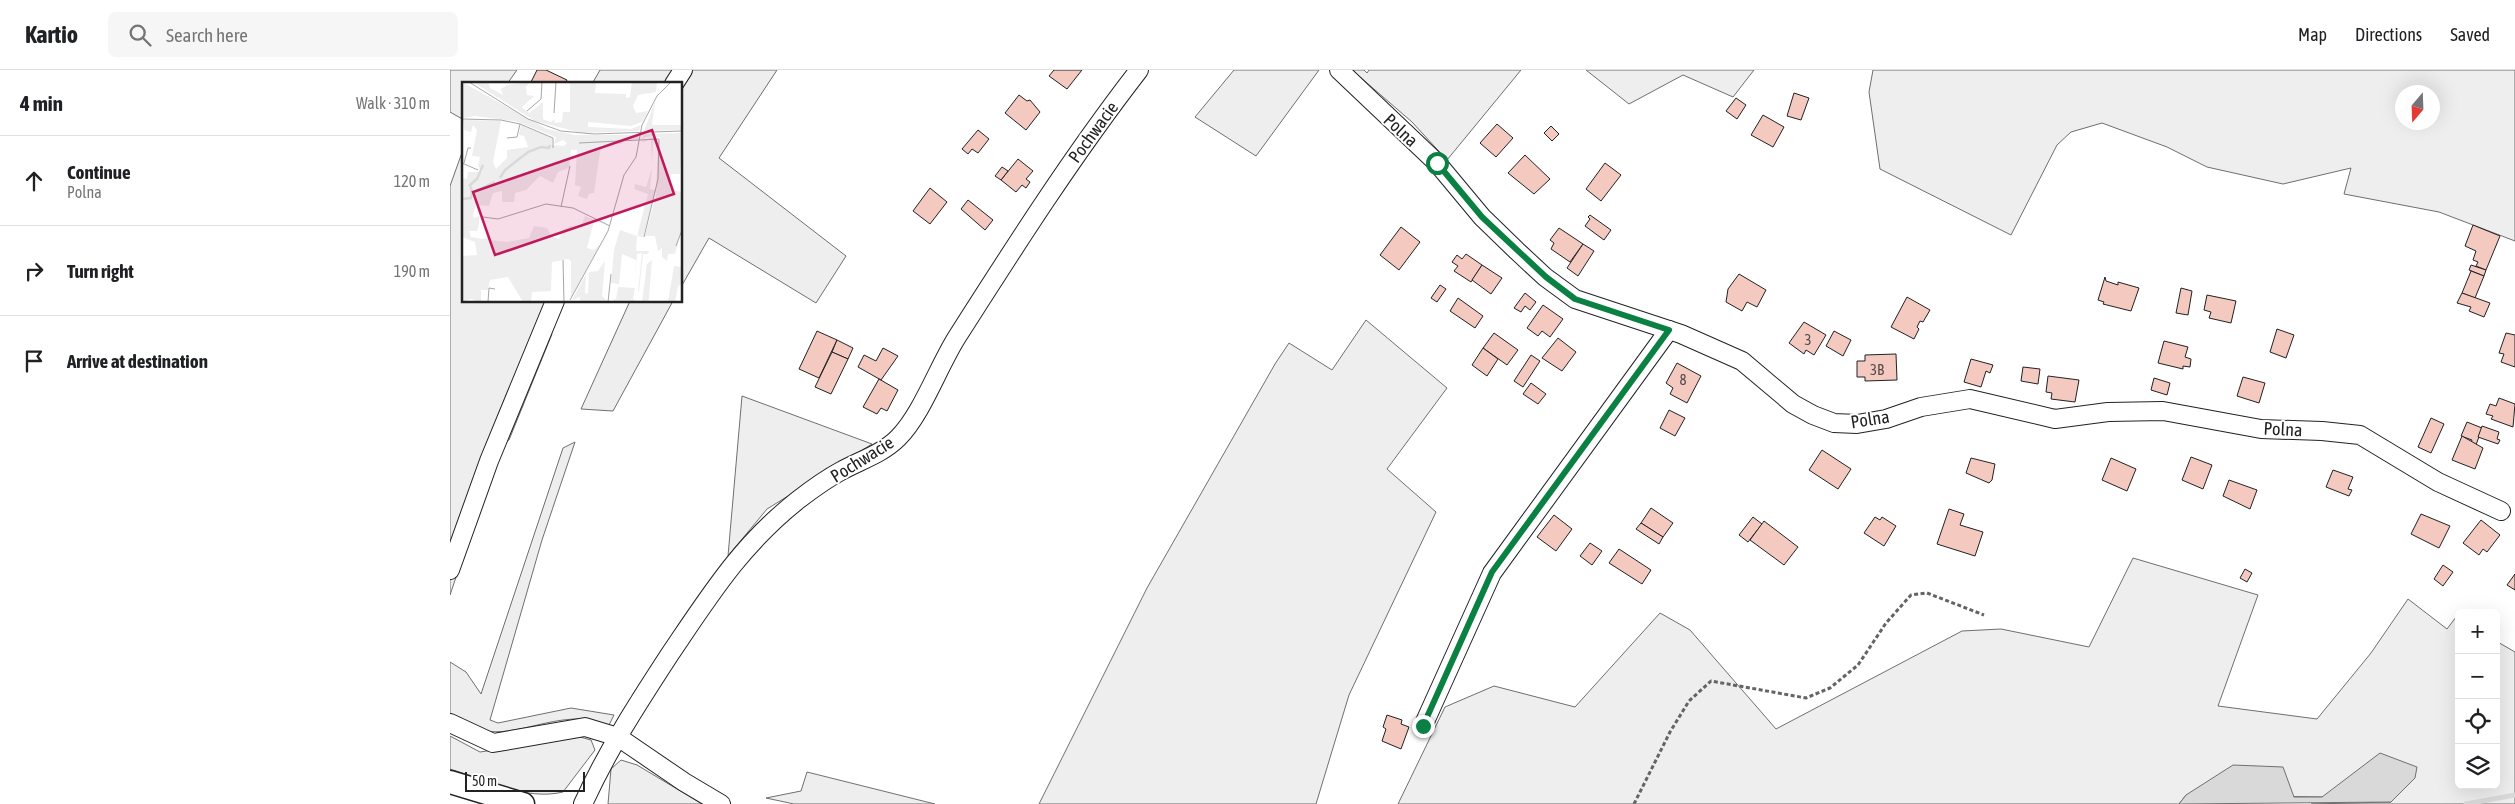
<!DOCTYPE html>
<html lang="en">
<head>
<meta charset="utf-8">
<style>
	body { margin:0; font-family:"Asap Condensed",sans-serif; background:#f6f6f6; color:#202124 }
	.controls { position:absolute; right:15px; bottom:15px; display:grid; overflow:hidden; border-radius:8px; box-shadow:0 5px 20px #0002 }
	.controls button { width:45px; height:45px; display:grid; place-items:center; padding:0; border:0; border-bottom:1px solid #e0e0e0; background:#fff; color:#202124; font:25px sans-serif }
	.compass { position:absolute; left:1945px; top:15px; width:45px; height:45px; border-radius:50%; background:#fff; box-shadow:0 5px 20px #0002; rotate:199deg }
	.scale { position:absolute; left:15px; bottom:12px; width:120px; box-sizing:border-box; padding-left:5px; border:2px solid #222; border-top:0; font-size:14px; line-height:18px; white-space:nowrap; color:#222; -webkit-text-stroke:4px #fff; paint-order:stroke }
	.stop { position:absolute; width:15px; height:15px; margin:-11px; border:4px solid #0b8043; border-radius:50%; background:#fff }
	.stop.end { background:#0b8043; border-color:#fff; box-shadow:0 1px 5px #0008 }
	.list { margin:0; padding:0; list-style:none }
	h2 { display:flex; justify-content:space-between; align-items:center; height:65px; margin:0; padding:0 20px; font-size:21px }
	h2 small { font-size:16px; font-weight:400; color:#757577 }
	.list li { display:grid; grid-template-columns:32px 1fr auto; gap:15px; align-items:center; box-sizing:border-box; height:90px; padding:0 20px; border-top:1px solid #e0e0e0 }
	.list b { display:block; font-size:19px; white-space:nowrap }
	.list p { margin:0; font-size:16px; white-space:nowrap; color:#757577 }
	.list em { font-size:16px; font-style:normal; color:#757577 }
	.icon { flex:none; width:28px; height:28px; fill:none; stroke:currentColor; stroke-width:2; stroke-linecap:round; stroke-linejoin:round }
	.map { position:relative; flex:none; width:2065px; height:734px; overflow:hidden }
	header { display:flex; align-items:center; gap:30px; box-sizing:border-box; height:70px; padding:0 25px; background:#fff; border-bottom:1px solid #e0e0e0 }
	header strong { font-size:24px }
	nav { display:flex; gap:28px; margin-inline-start:auto; font-size:18px }
	.search { width:350px; height:45px; background:#f6f6f6; display:flex; align-items:center; gap:12px; box-sizing:border-box; padding:0 18px; border-radius:8px; color:#757577; font-size:19px }
	main { display:flex }
	aside { flex:1; background:#fff }
	.map>svg:first-child { display:block }
</style>
</head>
<body>
<header>
<strong>Kartio</strong>
<div class="search"><svg class="icon" aria-label="search" viewBox="0 0 24 24"><circle cx="10" cy="10" r="6"/><path d="M15 15l6 6"/></svg>Search here</div>
<nav><a>Map</a><a>Directions</a><a>Saved</a></nav>
</header>
<main>
<aside>
<h2>4 min<small>Walk · 310 m</small></h2>
<ul class="list">
<li><svg class="icon" aria-label="ahead" viewBox="0 0 24 24"><path d="M12 20V5M6 11l6-6 6 6"/></svg><div><b>Continue</b><p>Polna</p></div><em>120 m</em></li>
<li><svg class="icon" aria-label="right" viewBox="0 0 24 24"><path d="M7 20v-9h11M14 6l5 5-5 5"/></svg><div><b>Turn right</b></div><em>190 m</em></li>
<li><svg class="icon" aria-label="arrive" viewBox="0 0 24 24"><path d="M6 21V4h12l-3 4 3 4H6"/></svg><div><b>Arrive at destination</b></div></li>
</ul>
</aside>
<div class="map">
<svg width="2065" height="734" viewBox="0 0 2065 734">
	<rect width="100%" height="100%" fill="#fff"/>
	<g fill="#eee" stroke="#6f6f6f" fill-rule="evenodd">
		<path d="M0,0H67L57,14H14V50L0,42Z"/>
		<path d="M150,0H226L216,14H142Z"/>
		<path d="M238,0H327L269,88L396,186L366,233L259,168L231,217V14Z"/>
		<path d="M784,0H869L806,86L745,47Z"/>
		<path d="M902,0H914L917,3L919,0H1071L997,90L962,52Z"/>
		<path d="M1136,0H1304L1283,27L1233,5L1179,34Z"/>
		<path d="M1423,0H2065V171L1989,142L1894,124L1901,98L1833,114L1757,97L1717,77L1652,53L1621,62L1607,75L1561,165L1430,99L1419,22ZM1952,22H1982V52H1952Z"/>
		<path d="M14,77V231H103L90,258L102,264L59,370L51,374L0,525V116Z"/>
		<path d="M180,231H223L163,341L131,339Z"/>
		<path d="M916,250L997,318L937,399L986,442L899,625L866,734H589L697,518L825,294L839,273L882,300Z"/>
		<path d="M292,326L422,374L317,439L278,486Z"/>
		<path d="M125,372L92,470L40,650L48,653L121,638L164,645L159,655C149,653 136,648 125,649C77,651 42,680 0,643V592L16,602L31,624L113,378Z"/>
		<path d="M1683,488L1808,525L1768,636L1867,649L1921,583L1958,529L1997,559L2006,547L2009,548V715H2046V571L2065,582V734H1861L1941,732L1872,727L1736,725L1729,734H948L995,637L1044,616L1125,637L1210,543L1240,560L1326,659L1512,561L1551,559L1639,577Z"/>
		<path d="M0,666L30,682L130,667L141,670L145,680L113,722C76,731 36,710 0,699Z"/>
		<path d="M171,690L187,695L252,734H158L161,699Z"/>
		<path d="M357,702L485,734H344L316,728L351,721Z"/>
	</g>
	<path fill="#d9d9d9" stroke="#6f6f6f" d="M1930,683L1967,697L1965,708L1941,732L1729,734L1736,725L1783,695L1833,697L1844,727H1872Z"/>
	<g fill="none" stroke-linecap="round" stroke-linejoin="round">
		<path stroke="#d9d9d9" stroke-width="5" d="M2016,734L2065,725"/>
	</g>
	<g fill="#f3c9c0" stroke="#222">
		<path d="M87,0H96L117,10L115,14H80Z"/>
		<path d="M604,0H632L617,19L599,6Z"/>
		<path d="M1344,23L1359,28L1351,50L1337,46Z"/>
		<path d="M569,25L577,31L580,30L590,42L576,60L555,43Z"/>
		<path d="M1286,28L1296,35L1287,49L1276,41Z"/>
		<path d="M1313,45L1334,57L1323,77L1301,65Z"/>
		<path d="M1047,54L1063,68L1046,87L1030,73Z"/>
		<path d="M1101,56L1109,64L1102,71L1094,63Z"/>
		<path d="M528,60L539,69L528,83L522,79L518,84L512,79Z"/>
		<path d="M1075,85L1100,109L1084,124L1058,103Z"/>
		<path d="M568,89L583,101L576,109L580,112L576,118L572,115L566,122L551,110Z"/>
		<path d="M1155,93L1171,105L1151,131L1136,119Z"/>
		<path d="M552,97L558,101L551,110L545,106Z"/>
		<path d="M480,118L497,132L480,154L463,141Z"/>
		<path d="M518,130L543,150L535,160L511,139Z"/>
		<path d="M1140,145L1161,160L1154,170L1135,156L1140,149L1138,147Z"/>
		<path d="M2023,155L2050,166L2036,200L2026,196L2028,192L2023,190L2026,181L2015,176Z"/>
		<path d="M951,157L970,172L949,200L930,185Z"/>
		<path d="M1109,158L1133,174L1120,192L1101,179L1104,173L1100,170Z"/>
		<path d="M1133,174L1144,181L1128,206L1117,198Z"/>
		<path d="M1016,184L1032,195L1021,212L1004,201L1008,196L1002,192L1007,185L1012,189Z"/>
		<path d="M1032,195L1052,208L1041,224L1022,210Z"/>
		<path d="M2021,195L2036,200L2034,206L2019,200Z"/>
		<path d="M2021,201L2034,206L2025,228L2012,223Z"/>
		<path d="M1289,204L1316,220L1307,237L1297,232L1292,241L1276,232L1278,219Z"/>
		<path d="M1655,207L1656,211L1668,215V212L1689,218L1681,241L1653,234L1654,232L1648,230Z"/>
		<path d="M990,215L996,219L987,232L981,228Z"/>
		<path d="M1731,218L1742,221L1738,245L1726,243Z"/>
		<path d="M1075,223L1086,232L1080,240L1075,236L1071,242L1064,238Z"/>
		<path d="M2012,223L2040,233L2034,247L2019,241L2021,237L2007,233Z"/>
		<path d="M1757,225L1786,231L1781,253L1759,248L1761,242L1754,240Z"/>
		<path d="M1457,227L1480,240L1473,252L1470,251L1467,257L1469,259L1464,269L1441,257Z"/>
		<path d="M1008,228L1033,246L1025,258L1000,241Z"/>
		<path d="M1093,235L1113,249L1100,267L1092,261L1088,266L1077,258Z"/>
		<path d="M1354,252L1376,265L1364,285L1356,280L1354,284L1339,273Z"/>
		<path d="M1827,259L1844,265L1836,288L1820,282Z"/>
		<path d="M367,261L387,270L369,308L349,299Z"/>
		<path d="M1384,261L1401,270L1393,286L1376,276Z"/>
		<path d="M1044,263L1068,280L1057,295L1033,278Z"/>
		<path d="M2056,263L2065,265V297L2051,292L2054,284L2049,283Z"/>
		<path d="M1108,268L1126,282L1112,301L1092,288Z"/>
		<path d="M387,270L403,278L398,289L382,282Z"/>
		<path d="M1714,271L1738,277L1735,287L1741,289L1740,297L1733,296V299L1708,293Z"/>
		<path d="M433,278L448,286L431,310L408,297L414,285L426,291Z"/>
		<path d="M1033,278L1048,289L1037,306L1022,295Z"/>
		<path d="M382,282L398,289L381,324L365,317Z"/>
		<path d="M1446,284L1447,310L1415,311V307H1407V291H1415V285Z"/>
		<path d="M1081,285L1090,291L1073,317L1064,311Z"/>
		<path d="M1521,289L1543,295L1540,303L1536,301L1531,317L1514,312Z"/>
		<path d="M1227,293L1251,306L1237,333L1220,324L1223,318L1216,313Z"/>
		<path d="M1573,297L1590,299L1588,314L1571,311Z"/>
		<path d="M1598,306L1629,310L1625,332L1601,329L1602,323L1596,322Z"/>
		<path d="M1793,307L1815,313L1809,333L1787,326Z"/>
		<path d="M1704,308L1720,313L1717,325L1701,320Z"/>
		<path d="M429,309L448,320L437,341L431,338L427,344L413,337Z"/>
		<path d="M1081,313L1096,324L1088,334L1073,324Z"/>
		<path d="M2049,328L2065,334L2063,357L2041,349L2043,346L2036,344L2040,334L2046,336Z"/>
		<path d="M1219,340L1235,348L1225,366L1210,358Z"/>
		<path d="M1981,348L1994,354L1981,383L1968,377Z"/>
		<path d="M2017,352L2032,358L2026,375L2021,373L2022,370L2011,366Z"/>
		<path d="M2032,356L2049,362L2047,369L2050,370L2048,374L2028,367Z"/>
		<path d="M2012,366L2033,378L2025,399L2002,390Z"/>
		<path d="M1372,380L1401,399L1388,419L1359,400Z"/>
		<path d="M1741,387L1762,395L1753,419L1732,410Z"/>
		<path d="M1521,388L1545,394L1542,410L1539,413L1516,403Z"/>
		<path d="M1661,388L1686,399L1677,421L1652,410Z"/>
		<path d="M1883,400L1903,407L1898,419L1902,420L1899,426L1876,417Z"/>
		<path d="M1779,410L1807,420L1800,439L1773,426Z"/>
		<path d="M1201,438L1223,453L1213,467L1191,453Z"/>
		<path d="M1499,439L1514,444L1510,455L1533,462L1525,486L1487,474Z"/>
		<path d="M1971,444L2000,456L1989,478L1961,464Z"/>
		<path d="M1104,445L1122,459L1106,481L1087,467Z"/>
		<path d="M1303,447L1312,454L1298,472L1289,465Z"/>
		<path d="M1425,447L1430,450L1432,447L1446,456L1434,476L1414,463Z"/>
		<path d="M2031,450L2050,465L2037,482L2033,479L2029,485L2013,473Z"/>
		<path d="M1314,451L1348,477L1334,495L1300,470Z"/>
		<path d="M1191,453L1213,467L1209,474L1186,459Z"/>
		<path d="M1140,473L1152,481L1142,495L1130,486Z"/>
		<path d="M1169,479L1201,500L1192,514L1159,493Z"/>
		<path d="M1993,495L2003,502L1993,516L1984,509Z"/>
		<path d="M1795,499L1802,503L1797,512L1790,508Z"/>
		<path d="M2065,504V520L2057,515Z"/>
		<path d="M937,645L952,650L951,654L959,657L951,679L932,671L936,659L933,657Z"/>
	</g>
	<g fill="none" stroke-linecap="round" stroke-linejoin="round">
		<g stroke="#222" stroke-width="20">
			<g id="minor">
				<path d="M889,0L987,93L1032,147L1067,181L1095,207L1125,229L1231,264L1292,291L1343,334L1363,345L1384,353L1407,354L1436,349L1471,337L1520,329L1605,349L1658,342L1713,341L1811,359L1872,361L1910,365L1988,412L2051,441"/>
				<path d="M224,14L233,0"/>
				<path d="M0,500L39,391L105,231"/>
				<path d="M0,653L43,673L135,657L168,667L234,712L271,734"/>
				<path d="M973,656L1042,503L1219,260"/>
				<path d="M133,734C157,681 188,633 220,584C260,525 291,475 348,430C361,420 376,409 391,401C409,391 432,384 448,368C472,344 488,297 507,267C565,176 623,85 689,0"/>
			</g>
		</g>
		<g stroke="#222" stroke-width="25">
			<path id="major" d="M0,712L73,734"/>
		</g>
		<path stroke="#646464" stroke-width="3" stroke-dasharray="4 2.5" stroke-linecap="butt" d="M1184,734L1220,662L1239,631L1261,611L1356,628L1380,618L1408,595L1436,553L1461,525L1477,523L1534,545"/>
		<use href="#minor" stroke="#fff" stroke-width="18"/>
		<use href="#major" stroke="#fff" stroke-width="22"/>
	</g>
	<g fill="none" stroke-linecap="round" stroke-linejoin="round">
		<path stroke="#0b8043" stroke-width="6" d="M973,656L1042,502L1219,260L1125,229L1096,207L1032,147L987,93"/>
	</g>
	<g text-anchor="middle" dominant-baseline="central" stroke-width="4" stroke-linejoin="round" paint-order="stroke">
		<g font-size="15" fill="#564c4a">
			<text x="1358" y="269">3</text>
			<text x="1427" y="299">3B</text>
			<text x="1233" y="309">8</text>
		</g>
		<g font-size="18" fill="#222" stroke="#fff">
			<text transform="translate(951 60) rotate(43)">Polna</text>
			<text transform="translate(643 62) rotate(-54)">Pochwacie</text>
			<text transform="translate(1420 349) rotate(-9)">Polna</text>
			<text transform="translate(1833 359) rotate(3)">Polna</text>
			<text transform="translate(412 389) rotate(-32)">Pochwacie</text>
		</g>
	</g>
	<g transform="translate(12 12)">
		<rect width="220" height="220" fill="#fff"/>
		<path d="M0,0L85,47L113,53H176L177,57L133,60L163,58L160,62L139,63L132,111L127,112L125,117L116,114L119,105L113,103L115,68H109L107,86L96,90L91,101L78,94L64,108L53,111L52,120H40V109L31,111L27,124L14,123L11,133L12,136L17,134V142L15,149H7L9,155L19,157L28,156V158L45,160L67,156L72,144L85,146L89,154L97,157L100,148L109,144L118,147L123,134L145,143L132,139L125,166L132,168L138,162L109,216V179L106,177L90,180L89,209L70,210L69,220H61L46,195L28,198L26,208H19V220L9,217L0,220V174L15,173L13,160L0,155V96L5,97L6,90H21L16,84L18,75L10,74L15,48L11,43L9,50L2,48L1,38L39,39L31,80L34,87L45,76V68L66,65L62,54L57,53L59,43L90,56V63L102,64L105,61L101,58L92,62L94,55L53,39L13,34L1,36ZM11,0H27L28,6L41,13L39,7L45,3L68,0L64,5L65,13L72,14L60,25L67,31L81,20V37L89,40L92,37L93,41L100,40L101,30H108V0H134L133,11L164,12V16L168,15L170,0H195L194,10L176,13L171,24L174,31L186,29L180,40L169,44L126,40V45L169,47L179,43L177,49L120,51L73,39ZM193,20L190,43H220V48L182,49ZM220,51L218,92H209L208,107L220,110V145L213,172H206L205,179L200,175V166L196,169L193,154H183L194,113L196,61L191,59L190,83L189,57L182,60H179L189,55L198,58V55L189,54L179,57L182,52ZM190,86L188,107L194,108L181,155L175,154L174,169H187L186,172H181L177,210H176L180,171L175,172L173,198L174,178L160,172L157,202L149,201L152,168L158,148L175,154L186,112L172,107L173,102L184,105ZM190,178L187,216L186,220H180L185,182ZM143,179L140,214L146,220H118V215L110,218L124,192L123,212L126,211L127,190L136,189ZM212,184L220,185V202L216,204L213,220H206ZM156,205L173,206L171,217L176,220H147L154,217Z" fill="#eee"/>
		<path fill="none" stroke="#d9d9d9" stroke-width="2.5" d="M38,96L43,88L66,70L79,65L87,66L88,63M10,110L8,103L15,97L21,83M0,117L9,116L10,111L33,100"/>
		<path fill="none" stroke="#a7a7a7" stroke-width="1" d="M7,0L66,37L99,49L132,52L220,49M65,29L79,17L80,0M92,31L94,0M0,53V37L39,38L58,42L91,56V66M45,56L55,55L58,42M117,61L197,57L196,97L182,155M0,81L16,88M2,81L6,66H9M99,125L108,84M21,135L36,137L84,122L111,126L148,144M214,164L220,148M101,178L102,220M108,218L146,149L162,93L174,75L180,43L195,14L209,0M26,220L27,206L33,207M146,220L149,192"/>
		<path fill="#c2185b" fill-opacity="0.15" stroke="#c2185b" stroke-width="2.5" d="M190,48L212,112L33,173L11,110Z"/>
		<rect width="220" height="220" fill="none" stroke="#222" stroke-width="2.5"/>
	</g>
</svg>
<div class="controls">
<button>+</button>
<button>−</button>
<button><svg class="icon" aria-label="locate" viewBox="0 0 24 24"><circle cx="12" cy="12" r="6"/><path d="M12 2v4M12 18v4M2 12h4M18 12h4"/></svg></button>
<button><svg class="icon" aria-label="layers" viewBox="0 0 24 24"><path d="M12 4l9 5-9 5-9-5zM3 14l9 5 9-5"/></svg></button>
</div>
<svg class="compass" viewBox="-18 -18 36 36"><path d="M0-13l5 13h-10z" fill="#e53935"/><path d="M0 13l5-13h-10z" fill="#757577"/></svg>
<div class="scale">50 m</div>
<div class="stop" style="left:987px;top:93px"></div>
<div class="stop end" style="left:973px;top:656px"></div>
</div>
</main>
</body>
</html>
